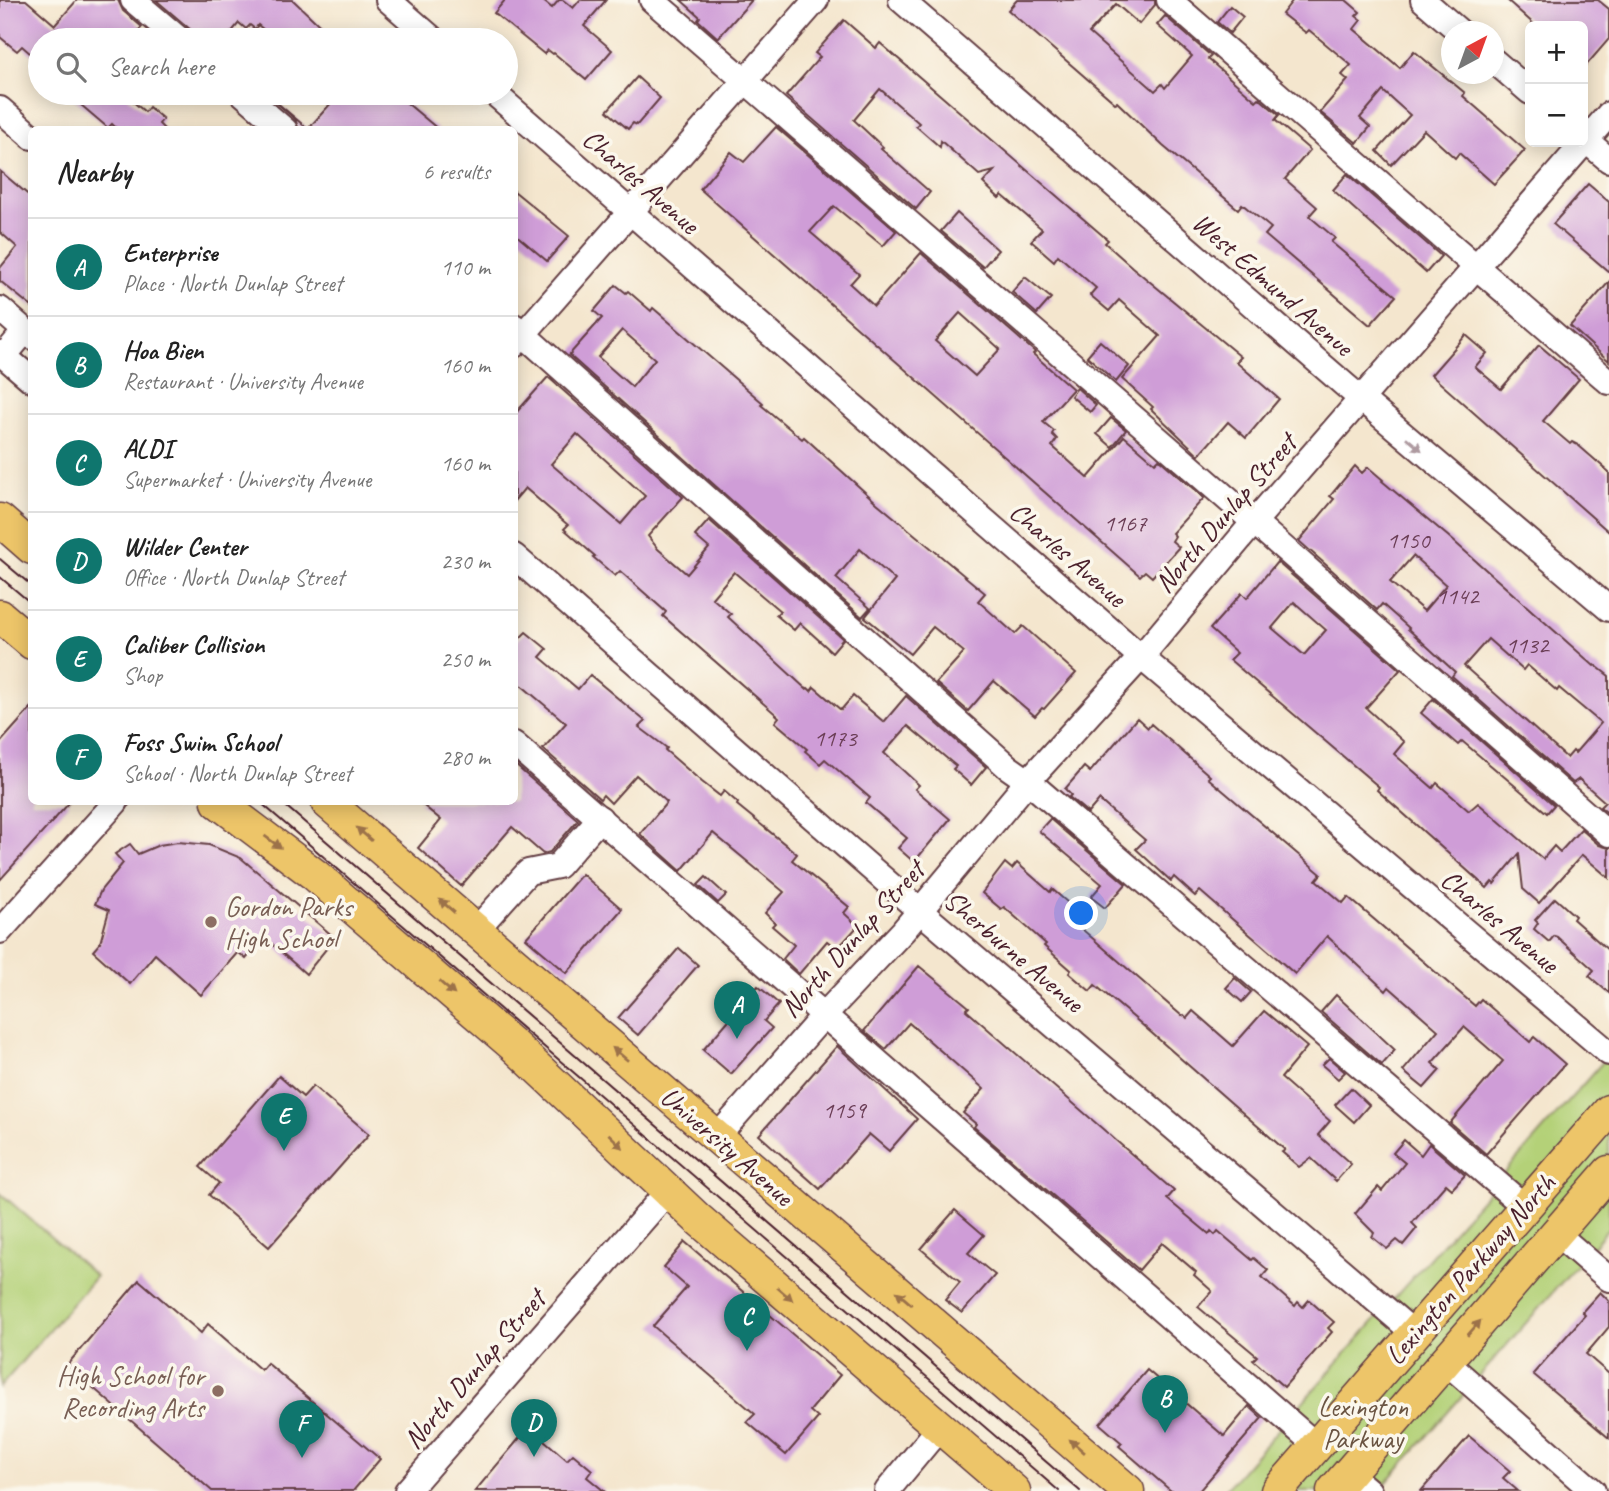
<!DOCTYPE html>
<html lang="en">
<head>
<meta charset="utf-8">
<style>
	body { margin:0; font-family:Caveat,sans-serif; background:#f2f2f2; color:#222 }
	.controls { position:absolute; right:21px; top:21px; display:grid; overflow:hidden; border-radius:10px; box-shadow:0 4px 18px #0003 }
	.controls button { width:63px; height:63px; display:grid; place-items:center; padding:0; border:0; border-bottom:2px solid #e0e0e0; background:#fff; color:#222; font:35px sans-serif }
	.compass { position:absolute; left:1441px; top:21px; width:63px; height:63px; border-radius:50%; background:#fff; box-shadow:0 4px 18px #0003; rotate:41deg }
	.you { position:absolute; left:1082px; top:914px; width:24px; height:24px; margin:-18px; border:5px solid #fff; border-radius:50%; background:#1a73e8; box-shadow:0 0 0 10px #1a73e833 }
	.badge { display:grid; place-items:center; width:46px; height:46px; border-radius:50%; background:#0f766e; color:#fff; font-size:23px; font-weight:700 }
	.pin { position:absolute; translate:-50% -58px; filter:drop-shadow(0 2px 4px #0008) }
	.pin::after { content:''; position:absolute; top:37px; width:24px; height:21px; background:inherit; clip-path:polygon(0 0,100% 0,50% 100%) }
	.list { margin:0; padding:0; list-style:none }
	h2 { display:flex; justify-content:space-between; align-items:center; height:91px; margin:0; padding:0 28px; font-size:30px }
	h2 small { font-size:23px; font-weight:400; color:#767676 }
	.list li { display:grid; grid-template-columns:46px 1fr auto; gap:21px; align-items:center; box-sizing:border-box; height:98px; padding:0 28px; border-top:2px solid #e0e0e0 }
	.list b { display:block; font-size:26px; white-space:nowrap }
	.list p { margin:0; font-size:23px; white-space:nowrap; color:#767676 }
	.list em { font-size:23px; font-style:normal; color:#767676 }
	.icon { flex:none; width:38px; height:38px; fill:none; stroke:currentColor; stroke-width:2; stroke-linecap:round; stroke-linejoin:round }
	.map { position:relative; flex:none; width:1609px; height:1491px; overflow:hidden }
	.search { position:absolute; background:#fff; box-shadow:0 4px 18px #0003; left:28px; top:28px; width:490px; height:77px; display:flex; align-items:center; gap:18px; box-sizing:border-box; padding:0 24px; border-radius:38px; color:#767676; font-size:26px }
	.panel { position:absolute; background:#fff; box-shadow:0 4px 18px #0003; left:28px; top:126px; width:490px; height:679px; border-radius:10px }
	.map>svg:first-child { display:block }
</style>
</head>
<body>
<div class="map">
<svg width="1609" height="1491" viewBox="0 0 1609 1491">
	<rect width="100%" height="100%" fill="#fbf7ec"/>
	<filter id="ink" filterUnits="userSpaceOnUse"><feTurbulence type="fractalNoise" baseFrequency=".0143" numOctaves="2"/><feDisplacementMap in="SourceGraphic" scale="14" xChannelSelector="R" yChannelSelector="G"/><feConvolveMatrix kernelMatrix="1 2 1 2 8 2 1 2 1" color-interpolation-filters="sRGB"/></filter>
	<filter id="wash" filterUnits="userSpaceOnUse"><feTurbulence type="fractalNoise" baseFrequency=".00686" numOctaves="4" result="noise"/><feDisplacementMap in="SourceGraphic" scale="28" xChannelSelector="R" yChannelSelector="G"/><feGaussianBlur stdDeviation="1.57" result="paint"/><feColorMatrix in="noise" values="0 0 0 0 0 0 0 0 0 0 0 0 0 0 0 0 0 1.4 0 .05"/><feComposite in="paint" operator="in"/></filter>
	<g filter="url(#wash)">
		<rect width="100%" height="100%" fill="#f4e6ce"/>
		<g fill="#b4d178" stroke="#7f7852" stroke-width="2">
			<path d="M1609,1055V1228L1379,1491H1224Z"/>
			<path d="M0,1193L96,1276L0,1387Z"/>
		</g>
		<g id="blocks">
			<g fill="#cf9dd7" fill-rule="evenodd">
				<path d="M0,0H26L55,25L77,0H118L123,11L142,27L130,40H40V62L22,46L17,51L0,37Z"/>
				<path d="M156,0H293L335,40H276L258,25L255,29L250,25L246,29L239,23L225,40H195L190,29Z"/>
				<path d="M505,0H542L552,8L559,0H563L573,8L580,0H606L584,26L612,50L586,80L554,53L553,54L548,50L544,54L494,13Z"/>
				<path d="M681,0H752L718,38L698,20L700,17Z"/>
				<path d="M1017,0H1155V5L1139,24L1116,4L1089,33L1155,91L1162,84L1165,88L1192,56L1157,25L1165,16L1211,56L1208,59L1256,101L1259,98L1279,115L1275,120L1310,150L1285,179L1317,207L1309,216L1335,238L1331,242L1396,296L1370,325L1265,235L1271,228L1242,204L1238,209L1163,146L1117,102L1115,103L1008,10Z"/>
				<path d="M1293,0H1346L1360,12L1356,16L1361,20L1354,29L1400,68L1414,51L1465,93L1463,96L1525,150L1494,184L1459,153L1455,158L1424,130L1391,165L1377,151L1410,115L1383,91L1360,118L1370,127L1357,143L1320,112L1348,80L1342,75L1351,65L1309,30L1306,33L1282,14Z"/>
				<path d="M1507,0H1598L1609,9V39L1583,69V26H1536Z"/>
				<path d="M1230,6L1243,17L1230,33L1217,22Z"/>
				<path d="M844,20L876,48L880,43L1080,216L1108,240L1105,243L1132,267L1241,357L1236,362L1279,399L1246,438L1228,422L1199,455L1151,409L1153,407L1122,379L1160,336L1119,300L1109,311L1090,295L1096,288L1058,255L1054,261L1031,241L1042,229L1002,195L999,198L983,183L994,171L979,175L941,141L940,147L916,126L919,123L880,89L854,120L883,147L881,149L930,192L916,209L786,96L820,57L815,53Z"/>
				<path d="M637,77L660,98L637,125L633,123L628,129L607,111Z"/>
				<path d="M67,93H123L145,112L149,107L163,119L159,124L165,130H118L112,124L108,128Z"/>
				<path d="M340,93H395L439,130H299L295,119L268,95L308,129Z"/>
				<path d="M776,127L896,231L883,246L834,206L810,232L859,274L850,284L874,306L921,253L1035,352L1033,354L1073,389L1043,422L1054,431L1052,434L1057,439L1052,446L1088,478L1124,436L1155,463L1159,459L1204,498L1172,533L1175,536L1172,541L1179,547L1152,577L1145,571L1140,576L700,189L731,152L744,162ZM960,313L1000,349L975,376L935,341Z"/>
				<path d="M0,171L32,198V307L0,281V268L17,247L0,232Z"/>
				<path d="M1347,174L1441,256L1426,273L1333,190Z"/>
				<path d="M1588,184L1609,202V272L1553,224Z"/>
				<path d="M514,191L569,236L547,261L514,233Z"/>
				<path d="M957,213L998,250L983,267L941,231Z"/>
				<path d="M1025,277L1051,298L1037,314L1012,292Z"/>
				<path d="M1609,282V361L1570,326Z"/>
				<path d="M616,285L626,293L628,291L651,311L653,308L763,403L761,405L802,439L804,437L877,503L985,593L978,601L1015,634L1023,626L1076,673L1044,709L1042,708L1035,716L994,681L968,711L936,683L964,652L933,627L910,654L865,617L895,580L860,549L836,578L870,608L862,617L569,355L602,318L594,311ZM622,330L655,359L632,387L598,357Z"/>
				<path d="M1466,335L1487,353L1475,367L1501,389L1539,345L1579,379L1543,421L1570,444L1572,442L1578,445L1609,472V532L1431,375Z"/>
				<path d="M1100,341L1129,366L1116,382L1087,356Z"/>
				<path d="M548,377L683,497L648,536L658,549L687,574L709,548L695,536L709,520L843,639L832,652L800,623L794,630L776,615L780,611L734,572L712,598L731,614L728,617L806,689L808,688L811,691L814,687L841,710L853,696L884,722L906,696L986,767L971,785L953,769L956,766L908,726L884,753L919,785L915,789L950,819L914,862L898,848L907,838L866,803L870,798L825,759L820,764L805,751L807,749L775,722L779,717L663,616L666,612L620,571L615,576L593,557L595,556L564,529L568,525L525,488L514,501V415ZM577,434L645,496L621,524L551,464Z"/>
				<path d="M1077,388L1096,405L1090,412L1071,396Z"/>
				<path d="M1111,418L1126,430L1112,447L1097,434Z"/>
				<path d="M1355,466L1362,473L1368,467L1383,480L1382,481L1449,537L1594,666L1595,665L1609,676V814L1600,807L1605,802L1579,779L1573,783L1452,676L1455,672L1408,629L1409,628L1382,604L1377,610L1299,541L1334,499L1330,496ZM1413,556L1446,585L1424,611L1390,582ZM1488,639L1523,670L1527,665L1557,691L1559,688L1601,723L1575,753L1573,751L1567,758L1464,666Z"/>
				<path d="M1277,562L1400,670L1366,708L1404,742L1394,754L1433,788L1437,783L1469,811L1478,803L1543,859L1554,846L1560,852L1581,829L1599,845L1609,848V878L1582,855L1539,903L1523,889L1519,854L1494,884L1492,882L1487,888L1377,790L1379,787L1230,660L1237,653L1210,629L1242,593L1247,598ZM1294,602L1326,630L1304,655L1272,628Z"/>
				<path d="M526,632L547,649L540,657L578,689L590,675L645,721L639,727L667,748L665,750L702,782L720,796L724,791L738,803L737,805L797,854L792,860L849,907L844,913L858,926L837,949L827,941L799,974L783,959L794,945L772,926L775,923L765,913L784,892L713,833L681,871L640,834L667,802L636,775L611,803L603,795L600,799L543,749L566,723L514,679V644Z"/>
				<path d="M1433,699L1554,805L1547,813L1462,741L1458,745L1421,713Z"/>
				<path d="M32,707V802H70L0,880V743Z"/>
				<path d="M1137,718L1148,728L1151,724L1210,776L1208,778L1321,874L1316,880L1343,903L1348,897L1475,1006L1481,999L1530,1042L1534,1037L1565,1064L1486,1154L1450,1123L1503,1061L1464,1027L1432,1063L1440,1070L1424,1088L1403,1071L1438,1030L1389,987L1386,991L1327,936L1295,974L1200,891L1195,896L1174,877L1171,881L1136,849L1145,840L1099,800L1088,813L1069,797L1071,795L1065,789L1084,767L1090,772Z"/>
				<path d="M514,764L578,820L550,852L543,854L512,827L461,886L418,848L441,820L419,802H514Z"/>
				<path d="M1050,819L1126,884L1105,908L1091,897L1102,884L1039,831Z"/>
				<path d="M178,842L209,845L241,858L335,938L306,974L264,937L246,959L238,952L201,995L155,954L130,984L93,951L100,943L109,910L95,904L101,890L123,863L115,854L130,844L138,854L159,845Z"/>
				<path d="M1005,863L1012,869L1017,863L1050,892L1052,889L1075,909L1068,917L1182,1016L1184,1015L1187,1018L1193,1011L1233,1046L1264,1011L1307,1047L1281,1078L1330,1121L1318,1135L1351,1164L1336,1181L1311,1158L1299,1167L1282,1152L1285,1150L1139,1022L1095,985L1090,991L1069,973L1071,970L1044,946L1046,944L1004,907L1001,909L982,893Z"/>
				<path d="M582,874L622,909L567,973L526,938Z"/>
				<path d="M706,877L726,895L718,903L698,885Z"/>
				<path d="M1555,898L1575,916L1573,919L1609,951V993L1589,976L1594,970L1557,937L1554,936L1549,942L1534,929L1538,923L1535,920Z"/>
				<path d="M679,948L698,965L638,1035L618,1018Z"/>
				<path d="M919,966L969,1007L966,1010L1174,1191L1167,1199L1209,1234L1211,1231L1215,1235L1218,1231L1252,1260L1254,1258L1268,1270L1262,1277L1295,1306L1298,1302L1303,1307L1309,1300L1334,1322L1328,1328L1332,1332L1284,1387L1253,1360L1257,1356L1198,1307L1212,1291L1194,1275L1196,1272L1162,1243L1139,1270L974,1127L976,1124L963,1113L984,1089L909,1023L886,1049L864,1031Z"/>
				<path d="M1235,978L1251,992L1242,1002L1226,988Z"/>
				<path d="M758,986L779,1004L764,1021L772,1028L731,1074L703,1050Z"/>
				<path d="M1336,995L1395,1050L1382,1065L1321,1012Z"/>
				<path d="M837,1046L917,1119L889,1151L869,1134L820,1189L759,1135Z"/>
				<path d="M1329,1058L1345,1072L1338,1079L1322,1065Z"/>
				<path d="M279,1076L303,1097L313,1086L369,1134L269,1247L209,1195L219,1183L200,1167Z"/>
				<path d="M1351,1088L1369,1105L1354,1122L1335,1105Z"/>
				<path d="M1404,1140L1421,1155L1429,1144L1465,1175L1452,1189L1446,1184L1412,1223L1417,1228L1403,1245L1397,1240L1387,1249L1372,1237L1374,1233L1355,1214L1378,1187L1382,1191L1405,1163L1393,1153Z"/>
				<path d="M955,1210L984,1235L968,1253L995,1275L962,1313L945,1300L960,1282L921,1249Z"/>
				<path d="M685,1242L840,1375L810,1411L818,1418L786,1455L747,1422L755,1414L653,1326L687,1287L664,1267Z"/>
				<path d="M139,1280L201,1333L208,1324L261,1370L267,1363L380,1459L353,1491H212L67,1365Z"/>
				<path d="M1600,1292L1609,1301V1327L1586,1354L1609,1374V1438L1533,1374L1585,1315L1582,1312Z"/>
				<path d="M1147,1370L1224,1436L1249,1406L1262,1418L1199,1491H1171L1119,1446L1122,1443L1100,1424Z"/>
				<path d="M529,1427L567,1460L573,1454L592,1470L587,1477L604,1491H475Z"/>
				<path d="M1469,1436L1510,1471L1503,1478L1518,1491H1421Z"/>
			</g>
		</g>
	</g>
	<g filter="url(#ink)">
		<use href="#blocks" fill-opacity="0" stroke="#643d43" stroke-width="2"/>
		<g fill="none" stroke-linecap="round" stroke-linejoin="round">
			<g stroke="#643d43" stroke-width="28">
				<g id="minor">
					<path d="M133,0L180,40"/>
					<path d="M388,0L434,40"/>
					<path d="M652,0L1254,522L1609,834"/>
					<path d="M901,0L1346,386L1609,609"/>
					<path d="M1169,0L1609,382"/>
					<path d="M1423,0L1460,32"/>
					<path d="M1494,61L1530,92"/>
					<path d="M242,93L285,130"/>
					<path d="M494,93L1141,657L1609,1053"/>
					<path d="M0,109L32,137"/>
					<path d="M1583,138L1609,160"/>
					<path d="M0,309L32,337"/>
					<path d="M514,326L1008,767L1028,781L1524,1206"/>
					<path d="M514,345L816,0"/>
					<path d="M0,353L4,356L25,331"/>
					<path d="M4,356L32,380"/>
					<path d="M514,556L920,911L1414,1333"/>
					<path d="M514,744L1317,1446"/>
					<path d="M476,930L528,872L558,866L600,818"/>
					<path d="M0,931L116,802"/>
					<path d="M717,1137L825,1014L903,931L1028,781L1141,657L1254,522L1609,114"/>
					<path d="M1556,1233L1609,1279"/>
					<path d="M1445,1361L1593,1491"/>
					<path d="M1348,1473L1369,1491"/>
					<path d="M407,1491L668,1191"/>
					<path d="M887,1491L940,1427"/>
				</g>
			</g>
			<g stroke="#643d43" stroke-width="35">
				<g id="major">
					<path d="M0,520L32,548"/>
					<path d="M0,616L32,643"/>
					<path d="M218,802L315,875L514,1046L698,1219L1014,1491"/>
					<path d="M327,802L1128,1491"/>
					<path d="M1277,1491L1609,1111"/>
					<path d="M1333,1491L1609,1172"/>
				</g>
			</g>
			<use href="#minor" stroke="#fff" stroke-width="24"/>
			<use href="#major" stroke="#edc569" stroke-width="32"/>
			<g stroke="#4a1f2b" stroke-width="2">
				<path d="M0,559L32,586"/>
				<path d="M0,577L32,604"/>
				<path d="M260,802L1059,1491"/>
				<path d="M281,802L1080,1491"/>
			</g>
		</g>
		<defs><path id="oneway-solid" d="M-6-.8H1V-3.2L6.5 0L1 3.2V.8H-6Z" transform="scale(1.75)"/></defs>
		<use fill="#ae9aa0" href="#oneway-solid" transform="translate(1414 444) rotate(40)"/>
		<g fill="#9c724a">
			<use href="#oneway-solid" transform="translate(364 834) rotate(-139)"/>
			<use href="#oneway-solid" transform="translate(273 842) rotate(36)"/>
			<use href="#oneway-solid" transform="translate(447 906) rotate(-139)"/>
			<use href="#oneway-solid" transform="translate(447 988) rotate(41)"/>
			<use href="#oneway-solid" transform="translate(620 1054) rotate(-140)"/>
			<use href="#oneway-solid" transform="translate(616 1141) rotate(44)"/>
			<use href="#oneway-solid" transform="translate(785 1294) rotate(41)"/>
			<use href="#oneway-solid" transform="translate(904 1298) rotate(-139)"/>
			<use href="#oneway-solid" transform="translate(1474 1328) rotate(-49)"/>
			<use href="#oneway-solid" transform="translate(1077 1446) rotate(-139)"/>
		</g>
	</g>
	<g fill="#8d6e63" stroke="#fbf7ec" stroke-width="2.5">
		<circle cx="211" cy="922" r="7"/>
		<circle cx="218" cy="1391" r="7"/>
	</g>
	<g text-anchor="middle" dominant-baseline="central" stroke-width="7" stroke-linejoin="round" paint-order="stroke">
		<g font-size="24" fill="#6b3e56">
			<text x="1125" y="523">1167</text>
			<text x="1408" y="540">1150</text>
			<text x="1457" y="596">1142</text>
			<text x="1527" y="645">1132</text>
			<text x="835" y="738">1173</text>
			<text x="844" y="1110">1159</text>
		</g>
		<g font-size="28" fill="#4a1f2b" stroke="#fbf7ec">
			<text transform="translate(641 181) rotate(41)">Charles Avenue</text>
			<text transform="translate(1273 284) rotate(41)">West Edmund Avenue</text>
			<text transform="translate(1225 513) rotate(-49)">North Dunlap Street</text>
			<text transform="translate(1068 554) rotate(41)">Charles Avenue</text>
			<text transform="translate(1500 921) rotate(40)">Charles Avenue</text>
			<text transform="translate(852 939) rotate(-48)">North Dunlap Street</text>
			<text transform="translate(1014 951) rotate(40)">Sherburne Avenue</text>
			<text transform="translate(727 1146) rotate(41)">University Avenue</text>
			<text transform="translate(1470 1269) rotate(-49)">Lexington Parkway North</text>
			<text transform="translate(474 1369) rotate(-49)">North Dunlap Street</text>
		</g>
		<g font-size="28" fill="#785e54" stroke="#fbf7ec" text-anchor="start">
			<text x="225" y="906">Gordon Parks<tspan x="225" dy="32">High School</tspan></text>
			<text x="204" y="1375" text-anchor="end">High School for<tspan x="204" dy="32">Recording Arts</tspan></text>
		</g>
		<g font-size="28" fill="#6a5442" stroke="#fbf7ec">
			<text x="1363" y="1406">Lexington<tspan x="1363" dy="32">Parkway</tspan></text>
		</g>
	</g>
</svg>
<div class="controls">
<button>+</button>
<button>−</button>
</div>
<svg class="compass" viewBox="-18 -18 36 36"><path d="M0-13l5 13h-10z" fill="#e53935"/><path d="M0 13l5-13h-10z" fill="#767676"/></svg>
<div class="you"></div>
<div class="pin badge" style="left:737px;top:1039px">A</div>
<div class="pin badge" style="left:1165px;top:1433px">B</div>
<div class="pin badge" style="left:747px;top:1351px">C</div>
<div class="pin badge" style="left:534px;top:1457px">D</div>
<div class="pin badge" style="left:284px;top:1151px">E</div>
<div class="pin badge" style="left:302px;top:1458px">F</div>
<div class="search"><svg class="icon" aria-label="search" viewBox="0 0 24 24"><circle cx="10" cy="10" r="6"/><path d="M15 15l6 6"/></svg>Search here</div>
<section class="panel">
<h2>Nearby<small>6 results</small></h2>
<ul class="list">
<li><span class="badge">A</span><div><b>Enterprise</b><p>Place · North Dunlap Street</p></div><em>110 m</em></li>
<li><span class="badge">B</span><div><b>Hoa Bien</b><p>Restaurant · University Avenue</p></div><em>160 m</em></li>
<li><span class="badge">C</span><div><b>ALDI</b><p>Supermarket · University Avenue</p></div><em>160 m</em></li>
<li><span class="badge">D</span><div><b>Wilder Center</b><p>Office · North Dunlap Street</p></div><em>230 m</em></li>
<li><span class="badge">E</span><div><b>Caliber Collision</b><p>Shop</p></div><em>250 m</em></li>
<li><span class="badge">F</span><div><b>Foss Swim School</b><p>School · North Dunlap Street</p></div><em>280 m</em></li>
</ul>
</section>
</div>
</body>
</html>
